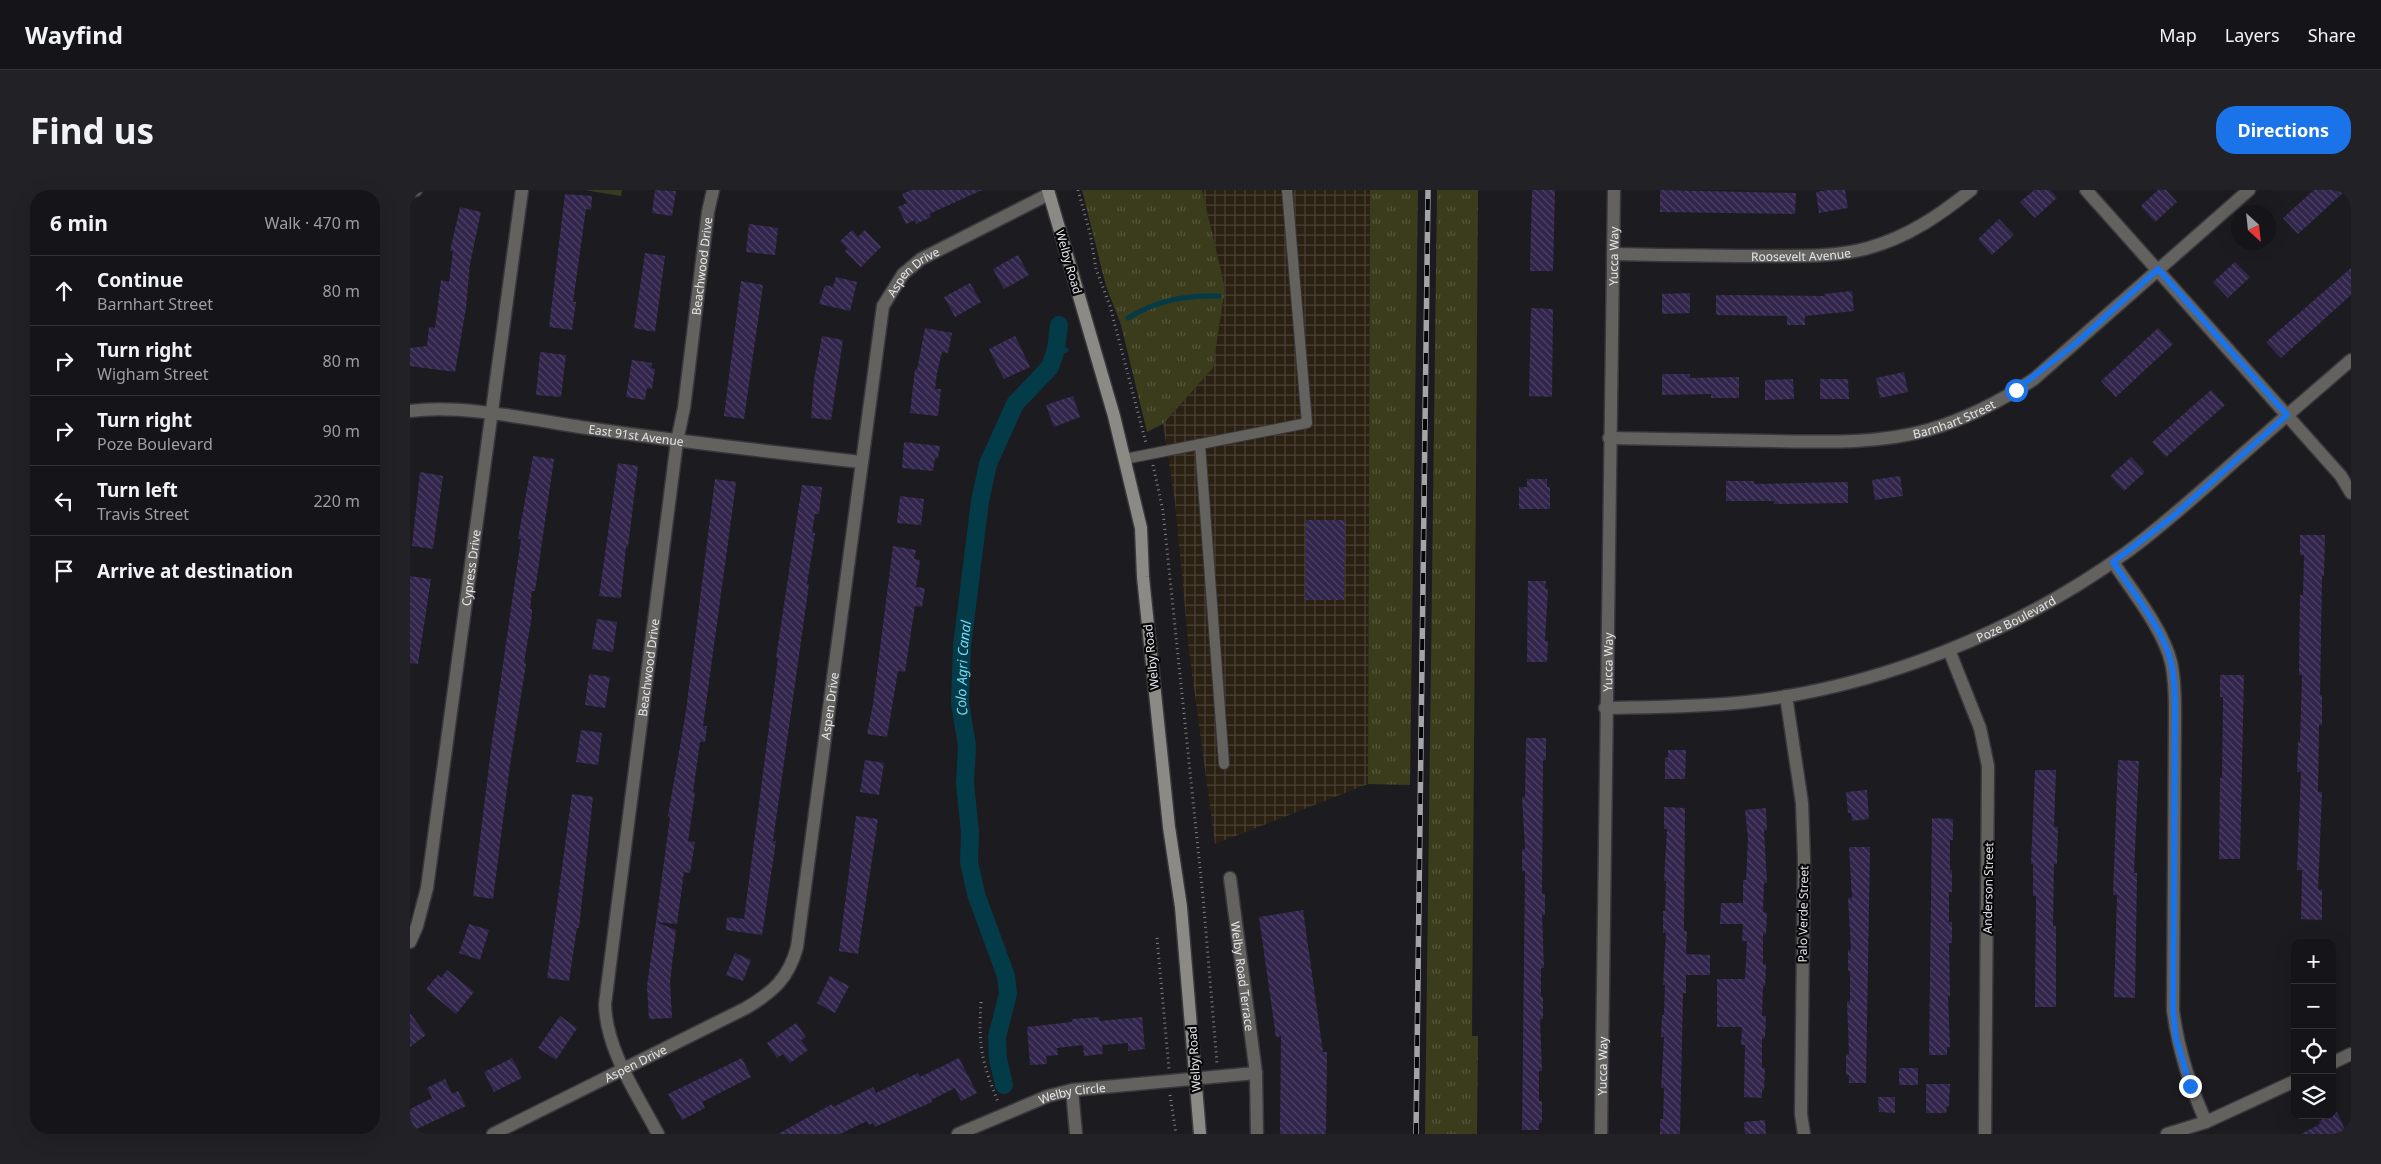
<!DOCTYPE html>
<html lang="en">
<head>
<meta charset="utf-8">
<style>
	body { margin:0; font-family:"Noto Sans",sans-serif; background:#222125; color:#f1f3f6 }
	.controls { position:absolute; right:15px; bottom:15px; display:grid; overflow:hidden; border-radius:10px; box-shadow:0 5px 20px #0002 }
	.controls button { width:45px; height:45px; display:grid; place-items:center; padding:0; border:0; border-bottom:1px solid #343337; background:#151418; color:#f1f3f6; font:25px sans-serif }
	.compass { position:absolute; left:1821px; top:15px; width:45px; height:45px; border-radius:50%; background:#151418; box-shadow:0 5px 20px #0002; rotate:153deg }
	.stop { position:absolute; width:15px; height:15px; margin:-11px; border:4px solid #1a73e8; border-radius:50%; background:#fff }
	.stop.end { background:#1a73e8; border-color:#fff; box-shadow:0 1px 5px #0008 }
	.list { margin:0; padding:0; list-style:none }
	h2 { display:flex; justify-content:space-between; align-items:center; height:65px; margin:0; padding:0 20px; font-size:21px }
	h2 small { font-size:16px; font-weight:400; color:#9d9ea2 }
	.list li { display:grid; grid-template-columns:32px 1fr auto; gap:15px; align-items:center; box-sizing:border-box; height:70px; padding:0 20px; border-top:1px solid #343337 }
	.list b { display:block; font-size:19px; white-space:nowrap }
	.list p { margin:0; font-size:16px; white-space:nowrap; color:#9d9ea2 }
	.list em { font-size:16px; font-style:normal; color:#9d9ea2 }
	.icon { flex:none; width:28px; height:28px; fill:none; stroke:currentColor; stroke-width:2; stroke-linecap:round; stroke-linejoin:round }
	.map { position:relative; flex:none; width:1941px; height:944px; overflow:hidden; border-radius:20px }
	header { display:flex; align-items:center; gap:30px; box-sizing:border-box; height:70px; padding:0 25px; background:#151418; border-bottom:1px solid #343337 }
	header strong { font-size:24px }
	nav { display:flex; gap:28px; margin-inline-start:auto; font-size:18px }
	.intro { display:flex; align-items:center; justify-content:space-between; box-sizing:border-box; height:120px; padding:0 30px }
	h1 { margin:0; font-size:35px }
	.button { padding:12px 22px; border-radius:20px; background:#1a73e8; color:#fff; font-size:18px; font-weight:700 }
	main { display:flex; gap:30px; padding:0 30px }
	aside { flex:1; background:#151418; border-radius:20px; box-shadow:0 5px 20px #0002 }
	.map>svg:first-child { display:block }
</style>
</head>
<body>
<header>
<strong>Wayfind</strong>
<nav><a>Map</a><a>Layers</a><a>Share</a></nav>
</header>
<div class="intro"><h1>Find us</h1><a class="button">Directions</a></div>
<main>
<aside>
<h2>6 min<small>Walk · 470 m</small></h2>
<ul class="list">
<li><svg class="icon" aria-label="ahead" viewBox="0 0 24 24"><path d="M12 20V5M6 11l6-6 6 6"/></svg><div><b>Continue</b><p>Barnhart Street</p></div><em>80 m</em></li>
<li><svg class="icon" aria-label="right" viewBox="0 0 24 24"><path d="M7 20v-9h11M14 6l5 5-5 5"/></svg><div><b>Turn right</b><p>Wigham Street</p></div><em>80 m</em></li>
<li><svg class="icon" aria-label="right" viewBox="0 0 24 24"><path d="M7 20v-9h11M14 6l5 5-5 5"/></svg><div><b>Turn right</b><p>Poze Boulevard</p></div><em>90 m</em></li>
<li><svg class="icon" aria-label="left" viewBox="0 0 24 24"><path d="M17 20v-9H6M10 6l-5 5 5 5"/></svg><div><b>Turn left</b><p>Travis Street</p></div><em>220 m</em></li>
<li><svg class="icon" aria-label="arrive" viewBox="0 0 24 24"><path d="M6 21V4h12l-3 4 3 4H6"/></svg><div><b>Arrive at destination</b></div></li>
</ul>
</aside>
<div class="map">
<svg width="1941" height="944" viewBox="0 0 1941 944">
	<defs>
		<pattern id="industrial-grid" width="8" height="8" patternUnits="userSpaceOnUse" patternTransform="scale(1.25)"><rect width="8" height="8" fill="#2b2112"/><path d="M0 4h8M4 0v8" fill="none" stroke="#4a4134"/></pattern>
		<pattern id="grass-tufts" width="24" height="20" patternUnits="userSpaceOnUse" patternTransform="scale(1.25)"><rect width="24" height="20" fill="#3a3c1b"/><path d="M3 7l-1-3M5 7V3M7 7l1-3M15 17l-1-3M17 17v-4M19 17l1-3" fill="none" stroke="#56583c"/></pattern>
		<pattern id="building-back-hatch" width="6" height="6" patternUnits="userSpaceOnUse" patternTransform="scale(1.25)"><rect width="6" height="6" fill="#32254c"/><path d="M-1 5l2 2M0 0l6 6M5-1l2 2" fill="none" stroke="#504466"/></pattern>
	</defs>
	<rect width="100%" height="100%" fill="#1c1b20"/>
	<path fill="url(#industrial-grid)" d="M792,0H960L958,594L805,654L779,461L765,312L753,234L803,178L815,98Z"/>
	<g fill="url(#grass-tufts)">
		<path d="M175,0H212L211,6Z"/>
		<path d="M672,0H792L815,98L803,178L753,234L737,242L711,135L696,96Z"/>
		<path d="M960,0H1008L1000,595L958,594Z"/>
		<path d="M1027,0H1068L1062,846H1068L1067,944H1015Z"/>
	</g>
	<g fill="none" stroke-linecap="round" stroke-linejoin="round">
		<g stroke="#043b48" stroke-width="5">
			<path d="M718,128C748,110 775,105 809,106"/>
			<path d="M644,165L656,160"/>
		</g>
		<path stroke="#043b48" stroke-width="18" id="s1" d="M594,895L588,869L587,847L598,804L596,786L566,704L559,672L560,642L555,594L557,556L550,513L552,456L570,311L578,274L605,214L640,177L646,159L649,135"/>
	</g>
	<g fill="url(#building-back-hatch)">
		<path d="M245,0L266,1L262,26L242,23Z"/>
		<path d="M501,0H572L519,24L521,27L506,34L505,30L496,34L488,17L497,13L492,4Z"/>
		<path d="M1122,0H1145L1143,81H1120Z"/>
		<path d="M1250,0L1386,3L1385,24L1250,22Z"/>
		<path d="M1418,0H1435L1438,18L1409,23L1406,2Z"/>
		<path d="M1624,0H1640L1647,8L1625,28L1610,12Z"/>
		<path d="M1748,0H1756L1767,12L1745,32L1731,16Z"/>
		<path d="M1904,0H1936L1888,44L1873,28Z"/>
		<path d="M155,4L182,6L181,20L176,19L163,112H166L162,140L139,137Z"/>
		<path d="M50,17L71,22L60,74L56,118L45,182L0,176V158L17,156L19,137L25,138L31,90L39,92L43,61H40Z"/>
		<path d="M1589,29L1604,45L1582,65L1568,49Z"/>
		<path d="M339,34L368,38L365,65L336,62Z"/>
		<path d="M442,40L448,47L455,40L471,57L451,77L435,61L438,59L430,51Z"/>
		<path d="M235,63L255,66L245,142L224,138Z"/>
		<path d="M608,65L619,85L594,99L583,79Z"/>
		<path d="M1825,72L1840,87L1818,108L1803,92Z"/>
		<path d="M1941,78V105L1871,168L1856,152Z"/>
		<path d="M426,87L447,92L440,121L409,114L415,95L423,97Z"/>
		<path d="M331,91L353,95L334,229L314,226Z"/>
		<path d="M560,93L571,112L545,127L534,107Z"/>
		<path d="M1442,101L1444,121L1395,126V135H1377V126L1306,125V105L1415,106L1414,104Z"/>
		<path d="M1280,103V123L1252,124V104Z"/>
		<path d="M1121,118L1143,119L1142,207L1119,206Z"/>
		<path d="M515,138L542,143L538,163L532,162L527,183L525,199H531L528,226L500,223L505,179L507,180Z"/>
		<path d="M1748,138L1763,154L1706,207L1691,191Z"/>
		<path d="M412,146L433,150L421,230L401,228L404,190Z"/>
		<path d="M605,146L620,177L594,189L579,159Z"/>
		<path d="M130,162L156,165L151,207L126,205Z"/>
		<path d="M222,170L242,173L241,178L245,179L242,199L237,198L235,210L216,207Z"/>
		<path d="M1494,182L1498,202L1470,208L1466,188Z"/>
		<path d="M1252,184H1280V188L1329,187V208H1301V204L1252,205Z"/>
		<path d="M1383,189L1384,209L1355,210V190Z"/>
		<path d="M1410,189H1438L1439,209H1410Z"/>
		<path d="M1801,200L1815,215L1756,267L1742,252Z"/>
		<path d="M663,206L670,227L644,237L636,215Z"/>
		<path d="M494,252L530,256L528,268H525L523,281L492,278Z"/>
		<path d="M123,266L144,269L125,401H122L120,419H122V425L114,473L116,474L100,575L83,709L63,706L82,551L111,349H108Z"/>
		<path d="M1721,267L1735,282L1714,301L1700,286Z"/>
		<path d="M208,273L228,276L218,357H216L211,408L189,406Z"/>
		<path d="M10,282L33,286L23,359L2,356Z"/>
		<path d="M1490,286L1493,306L1465,310L1462,290Z"/>
		<path d="M305,289L326,292L325,301L293,536H297L295,552H290L283,602L285,603L278,651L285,652L280,683L274,682L267,734L246,732L260,627L258,626L276,521Z"/>
		<path d="M1117,289H1137V297H1140V319H1109V297H1117Z"/>
		<path d="M1316,291H1344V294L1438,292V313L1364,314V311H1316Z"/>
		<path d="M392,295L412,297L409,324H405L402,343H405L397,394H399L363,651H366L352,745L316,740L317,727L334,729L368,468H366Z"/>
		<path d="M490,306L514,309L511,335L487,333Z"/>
		<path d="M896,330H935L934,410H895Z"/>
		<path d="M1890,345H1915L1914,386H1912L1910,505H1912V535H1909L1908,602H1912L1908,700H1912V730L1891,729L1892,680H1887L1891,582H1887L1888,552H1890L1892,485H1889L1890,405H1893L1894,365H1890Z"/>
		<path d="M483,356L506,360L504,369L510,370L506,397L515,398L512,417L505,416L495,482L488,481L477,547L457,544L463,514Z"/>
		<path d="M0,386L21,389L8,474L0,473Z"/>
		<path d="M1118,391H1136L1135,399H1138L1135,451H1138L1137,472H1117Z"/>
		<path d="M187,429L207,432L203,462L182,459Z"/>
		<path d="M179,484L200,487L195,518L175,515Z"/>
		<path d="M1810,485H1834L1830,669H1809L1810,588H1812L1813,514V507H1810Z"/>
		<path d="M171,540L192,543L188,575L166,572Z"/>
		<path d="M1116,548H1136V570H1133L1132,704H1135V725H1132L1134,778H1131V807H1133V829H1130L1132,881H1129V911H1132V933H1129V940H1112L1115,681H1112V659H1115L1112,607H1115Z"/>
		<path d="M1258,560H1276L1275,589H1255V567L1258,568Z"/>
		<path d="M455,570L474,573L469,605L450,602Z"/>
		<path d="M1708,570L1729,571L1724,683H1727L1725,808L1704,807L1707,705H1703Z"/>
		<path d="M1625,580H1646L1644,637H1648L1647,674H1644L1643,736H1646V817H1625L1626,706H1623V674H1621Z"/>
		<path d="M1457,600L1459,629L1442,631L1441,623H1438L1436,602Z"/>
		<path d="M162,604L183,607L169,738H167L159,791L137,788Z"/>
		<path d="M1254,617L1275,618L1274,741H1277L1276,764L1300,765V785H1276V803H1273L1270,944H1250V929H1253L1254,898H1251L1254,847H1251L1252,825H1254L1255,795H1253L1256,743H1253V721H1255L1256,691H1254L1257,639H1254Z"/>
		<path d="M1356,618L1357,640H1354L1357,693H1354L1353,722L1357,723L1356,744H1353V774H1356L1355,796H1353L1352,826H1356L1355,848H1352V878H1355L1354,900H1352V908L1334,907L1335,855H1331L1332,837H1307V789H1335L1337,751H1332L1333,734H1310L1311,713H1333V690H1336L1338,649L1335,620Z"/>
		<path d="M446,626L468,629L448,764L429,761Z"/>
		<path d="M1522,628L1543,629V650H1540V680H1542V702H1539V732H1542V753H1539L1540,806H1538L1540,857H1537V865H1519Z"/>
		<path d="M1439,657H1460L1456,893H1439V885H1436V864H1439L1437,811L1440,812V781H1438V760H1441L1438,708H1442Z"/>
		<path d="M893,720L913,862H917L916,944H870L871,846L866,847L849,727Z"/>
		<path d="M246,732L266,740L260,792L262,828L239,829L237,796Z"/>
		<path d="M59,734L79,740L70,770L49,763Z"/>
		<path d="M325,763L341,770L333,791L316,785Z"/>
		<path d="M37,780L64,802L46,824L16,799L28,785L31,788Z"/>
		<path d="M420,786L439,796L425,823L407,813Z"/>
		<path d="M0,823L16,845L0,857Z"/>
		<path d="M150,826L167,838L146,870L128,858Z"/>
		<path d="M689,827L690,831L732,827L735,859L718,861V853L692,855L693,864L674,866L673,855L647,858L648,865L636,866L637,874L620,875L617,837L662,832V829Z"/>
		<path d="M386,833L396,847L391,850L398,860L380,873L373,864L367,868L357,853Z"/>
		<path d="M102,868L112,888L84,902L74,882Z"/>
		<path d="M332,868L341,887L292,912L295,918L272,930L258,904Z"/>
		<path d="M549,868L567,903L551,911L545,898L521,910L522,912L465,937L463,933L459,935L457,931L430,944H368L422,914L423,917L463,897L466,903L508,883L510,887Z"/>
		<rect x="1489" y="878" width="19" height="17"/>
		<path d="M35,889L42,904L48,901L56,916L0,942V919L22,908L17,898Z"/>
		<path d="M1516,894H1540L1539,916H1537L1536,923H1516Z"/>
		<path d="M1468,907H1485V923L1469,922Z"/>
		<path d="M1927,922L1937,944H1891L1910,934L1909,931Z"/>
		<path d="M1355,930L1356,944H1335L1334,932Z"/>
	</g>
	<g fill="none" stroke-linecap="round" stroke-linejoin="round">
		<g stroke="#38373c" stroke-width="12">
			<g id="lane">
				<path d="M790,254L814,574"/>
				<path d="M715,269L897,233L877,0"/>
			</g>
		</g>
		<g stroke="#38373c" stroke-width="15">
			<g id="street">
				<path d="M1676,0L1931,286L1941,303"/>
				<path d="M0,2L6,0"/>
				<path id="s2" d="M1203,64C1255,65 1308,66 1360,66C1393,66 1426,67 1458,58C1498,47 1530,25 1561,0"/>
				<path id="s3" d="M0,221C56,214 127,231 184,239C273,252 362,262 451,272"/>
				<path id="s4" d="M1199,248C1254,249 1308,250 1363,251C1414,252 1468,254 1518,240C1556,229 1591,211 1624,189L1839,0"/>
				<path d="M1703,372C1722,401 1753,439 1761,472C1765,489 1765,506 1765,523L1763,820C1768,860 1780,896 1796,932"/>
				<path d="M1539,460L1570,538L1578,576L1575,944"/>
				<path d="M1376,506L1392,613L1394,669L1391,924L1394,944"/>
				<path id="s5" d="M1195,518C1242,517 1289,517 1336,512C1470,497 1608,441 1717,362C1755,334 1790,302 1825,271C1863,237 1902,204 1941,170"/>
				<path id="s6" d="M820,688L846,883L847,944"/>
				<path id="s7" d="M0,752L7,736L17,698L112,0"/>
				<path d="M1922,873L1941,864"/>
				<path d="M662,900L666,944"/>
				<path id="s8" d="M83,944L336,818C363,802 379,788 387,757L473,116L493,84L511,69L639,4"/>
				<path id="s9" d="M248,944C227,904 196,860 195,814L267,251L274,218L298,22L303,0"/>
				<path id="s10" d="M548,944L638,906L662,900L846,883"/>
				<path id="s11" d="M1191,944L1204,0"/>
				<path d="M1757,944L1796,932L1885,891"/>
			</g>
		</g>
		<g stroke="#38373c" stroke-width="15">
			<path id="secondary" d="M638,0L704,226L731,338L733,387L759,637L771,717L790,944"/>
		</g>
		<g stroke="#818085" stroke-width="3" stroke-dasharray="1 4" stroke-linecap="butt">
			<path d="M668,0L680,43L686,79L700,116L736,253"/>
			<path d="M743,275L753,321L793,707L807,873"/>
			<path d="M747,748L759,879"/>
			<path d="M571,812C568,857 572,873 589,914"/>
			<path d="M760,905L766,944"/>
		</g>
		<use href="#lane" stroke="#63625f" stroke-width="10"/>
		<use href="#street" stroke="#63625f" stroke-width="12"/>
		<use href="#secondary" stroke="#8c8a85" stroke-width="12"/>
		<g stroke="#a5a4a8" stroke-width="5.5">
			<path id="rail" d="M1006,944L1018,0"/>
		</g>
		<use href="#rail" stroke="#070608" stroke-width="4" stroke-dasharray="11" stroke-linecap="butt"/>
	</g>
	<g fill="none" stroke-linecap="round" stroke-linejoin="round">
		<path stroke="#1a73e8" stroke-width="6" d="M1606,200L1665,154L1748,79L1877,225L1761,328L1703,372C1722,401 1753,439 1761,472C1765,489 1765,506 1765,523L1763,820L1766,848L1780,896"/>
	</g>
	<g text-anchor="middle" dominant-baseline="central" stroke-width="4.5" stroke-linejoin="round" paint-order="stroke">
		<g font-size="12" fill="#e6e5e9" stroke="#070608">
			<text stroke="none"><textPath href="#s2" startOffset="188">Roosevelt Avenue</textPath></text>
			<text stroke="none"><textPath href="#s11" startOffset="878">Yucca Way</textPath></text>
			<text transform="translate(659 72) rotate(74)">Welby Road</text>
			<text stroke="none"><textPath href="#s9" startOffset="886">Beachwood Drive</textPath></text>
			<text stroke="none"><textPath href="#s8" startOffset="1058">Aspen Drive</textPath></text>
			<text stroke="none"><textPath href="#s4" startOffset="348">Barnhart Street</textPath></text>
			<text stroke="none"><textPath href="#s3" startOffset="228">East 91st Avenue</textPath></text>
			<text stroke="none"><textPath href="#s7" startOffset="380">Cypress Drive</textPath></text>
			<text stroke="none"><textPath href="#s5" startOffset="425">Poze Boulevard</textPath></text>
			<text transform="translate(741 467) rotate(-96)">Welby Road</text>
			<text stroke="none"><textPath href="#s11" startOffset="472">Yucca Way</textPath></text>
			<text stroke="none"><textPath href="#s9" startOffset="481">Beachwood Drive</textPath></text>
			<text stroke="none"><textPath href="#s8" startOffset="608">Aspen Drive</textPath></text>
			<text transform="translate(1578 698) rotate(-89)">Anderson Street</text>
			<text transform="translate(1393 724) rotate(-89)">Palo Verde Street</text>
			<text stroke="none"><textPath href="#s6" startOffset="99">Welby Road Terrace</textPath></text>
			<text transform="translate(784 869) rotate(-94)">Welby Road</text>
			<text stroke="none"><textPath href="#s8" startOffset="159">Aspen Drive</textPath></text>
			<text stroke="none"><textPath href="#s11" startOffset="68">Yucca Way</textPath></text>
			<text stroke="none"><textPath href="#s10" startOffset="122">Welby Circle</textPath></text>
		</g>
		<g font-size="14" font-style="italic" fill="#75d8f4" stroke="#070608">
			<text stroke="none"><textPath href="#s1" startOffset="426">Colo Agri Canal</textPath></text>
		</g>
	</g>
</svg>
<div class="controls">
<button>+</button>
<button>−</button>
<button><svg class="icon" aria-label="locate" viewBox="0 0 24 24"><circle cx="12" cy="12" r="6"/><path d="M12 2v4M12 18v4M2 12h4M18 12h4"/></svg></button>
<button><svg class="icon" aria-label="layers" viewBox="0 0 24 24"><path d="M12 4l9 5-9 5-9-5zM3 14l9 5 9-5"/></svg></button>
</div>
<svg class="compass" viewBox="-18 -18 36 36"><path d="M0-13l5 13h-10z" fill="#e53935"/><path d="M0 13l5-13h-10z" fill="#9d9ea2"/></svg>
<div class="stop" style="left:1606px;top:200px"></div>
<div class="stop end" style="left:1780px;top:896px"></div>
</div>
</main>
</body>
</html>
